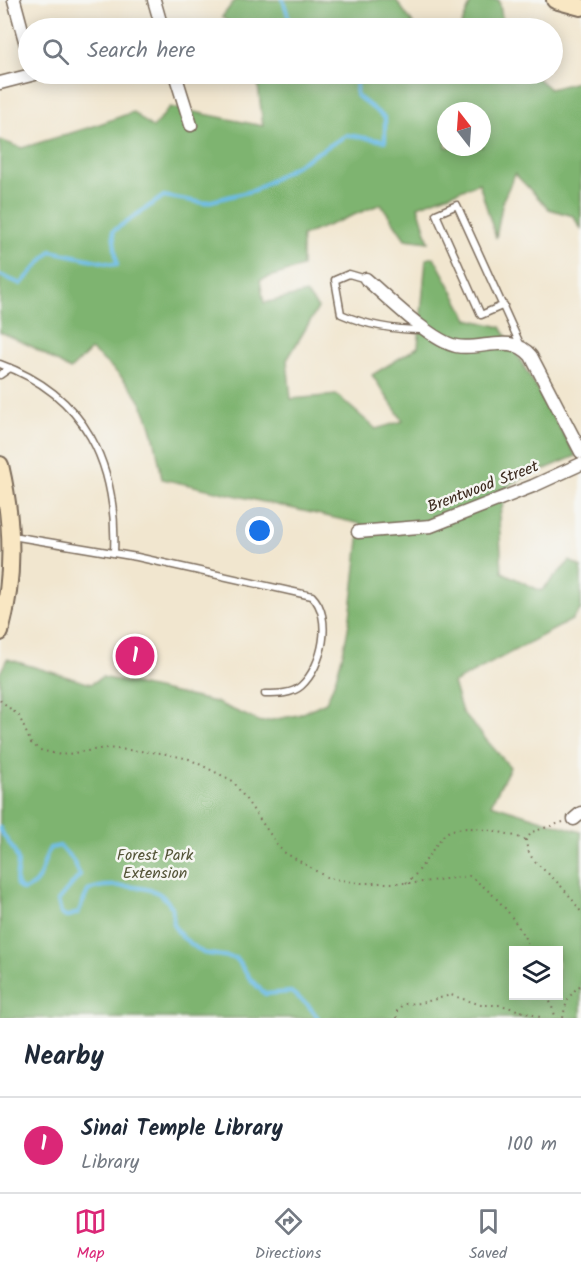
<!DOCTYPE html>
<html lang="en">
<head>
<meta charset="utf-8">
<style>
	body { margin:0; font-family:Kalam,sans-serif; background:#f2f2f3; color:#1f2937 }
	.controls { position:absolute; right:18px; bottom:18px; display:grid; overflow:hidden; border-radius:0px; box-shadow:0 3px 15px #0003 }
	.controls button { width:54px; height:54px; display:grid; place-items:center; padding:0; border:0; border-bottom:2px solid #e0e1e3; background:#fff; color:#1f2937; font:30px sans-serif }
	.compass { position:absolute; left:437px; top:102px; width:54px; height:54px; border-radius:50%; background:#fff; box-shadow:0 3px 15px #0003; rotate:343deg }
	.you { position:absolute; left:260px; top:531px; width:21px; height:21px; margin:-15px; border:4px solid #fff; border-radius:50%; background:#1a73e8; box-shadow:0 0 0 9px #1a73e833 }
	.badge { display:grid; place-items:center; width:39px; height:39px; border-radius:50%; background:#db2777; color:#fff; font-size:20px; font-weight:700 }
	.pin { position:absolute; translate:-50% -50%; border:3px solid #fff; box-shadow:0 2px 6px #0006 }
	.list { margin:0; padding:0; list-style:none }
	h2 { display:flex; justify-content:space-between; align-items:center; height:78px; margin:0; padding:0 24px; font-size:26px }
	h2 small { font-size:20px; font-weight:400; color:#747a83 }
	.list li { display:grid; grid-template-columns:39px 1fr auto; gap:18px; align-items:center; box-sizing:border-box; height:96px; padding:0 24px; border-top:2px solid #e0e1e3 }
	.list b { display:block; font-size:22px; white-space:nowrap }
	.list p { margin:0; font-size:20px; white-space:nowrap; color:#747a83 }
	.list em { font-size:20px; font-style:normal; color:#747a83 }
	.icon { flex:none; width:33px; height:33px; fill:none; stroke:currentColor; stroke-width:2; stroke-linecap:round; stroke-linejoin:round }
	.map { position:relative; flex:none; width:581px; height:1018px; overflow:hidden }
	.search { position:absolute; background:#fff; box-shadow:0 3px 15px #0003; left:18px; right:18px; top:18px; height:66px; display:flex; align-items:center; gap:15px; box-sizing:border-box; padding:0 21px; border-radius:33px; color:#747a83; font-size:22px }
	.sheet { height:174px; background:#fff }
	nav { display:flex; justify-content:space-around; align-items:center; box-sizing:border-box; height:84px; border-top:2px solid #e0e1e3; background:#fff; font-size:16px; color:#747a83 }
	nav a { display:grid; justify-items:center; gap:3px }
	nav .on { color:#db2777 }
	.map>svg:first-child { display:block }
</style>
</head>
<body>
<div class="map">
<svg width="581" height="1018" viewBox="0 0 581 1018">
	<rect width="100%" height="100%" fill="#f6f6f2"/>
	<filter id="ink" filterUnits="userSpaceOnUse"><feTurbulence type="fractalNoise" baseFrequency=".0167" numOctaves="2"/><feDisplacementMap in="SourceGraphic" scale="12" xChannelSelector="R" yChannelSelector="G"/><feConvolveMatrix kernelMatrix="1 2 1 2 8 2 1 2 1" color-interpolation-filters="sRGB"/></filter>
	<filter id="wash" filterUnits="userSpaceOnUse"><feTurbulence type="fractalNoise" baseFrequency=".008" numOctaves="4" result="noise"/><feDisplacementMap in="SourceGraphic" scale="24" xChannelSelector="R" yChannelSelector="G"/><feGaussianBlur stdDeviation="1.35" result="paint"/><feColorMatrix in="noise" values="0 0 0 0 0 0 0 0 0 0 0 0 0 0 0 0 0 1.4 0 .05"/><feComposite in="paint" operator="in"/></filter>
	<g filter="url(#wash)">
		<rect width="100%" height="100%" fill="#f1e6cf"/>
		<g fill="#7eb470" stroke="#5c6f47" stroke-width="1.5" fill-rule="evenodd">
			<path d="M235,0H396L416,28H237L222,17Z"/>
			<path d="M472,0H499L504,28H460Z"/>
			<path d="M282,74H532L550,89L581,81V229L573,216L549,209L515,174L503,200L496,238L479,183L418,206L429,242L405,239L381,204L302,236V267L260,280L264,303L306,293L318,308L287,360L291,399L337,395L376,429L403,421L372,375L418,347L426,259L434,257L468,319L501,327L576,456L510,484L499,517L502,572L541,591L570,561L581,567V609L572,620L453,683L462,712L510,767L491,804L581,832V1018H0V673L7,659L91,684L102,677L215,702L261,722L298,715L326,702C352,648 353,583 361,524L162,479C150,410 146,395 91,350L70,370L33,347L0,332V140L22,148L94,126L133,112L153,128L170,107L263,126L258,85L284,79ZM446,111H482V147H446ZM514,950H558V996H514Z"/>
		</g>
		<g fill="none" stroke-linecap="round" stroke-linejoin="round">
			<g stroke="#6cbce7" stroke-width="4">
				<path d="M283,0L292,28"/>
				<path d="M0,275L21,284L51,251L117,265L113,231L164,196L204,203L255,190L347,135L385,141V118L356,95L357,74"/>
				<path d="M0,828C4,839 14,847 17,858C20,867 14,876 17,886L23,890C44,885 41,863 50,848L60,846L73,860L80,875L58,901L61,914L66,917L78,913L88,891C100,882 145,886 158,893C164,896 168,902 172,907L174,926L182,937L203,953L236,958L251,980L265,994L291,992L308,1005L318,1018"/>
			</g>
		</g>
	</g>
	<g filter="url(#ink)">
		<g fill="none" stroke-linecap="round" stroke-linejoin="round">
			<g stroke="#7b6c5c" stroke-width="9">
				<g id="lane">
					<path d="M366,279L349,274L335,280L341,314C368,326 393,330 423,330"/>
					<path d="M504,305L481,315L436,214L457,205L521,346"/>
					<path d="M0,364C86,395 118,465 114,553"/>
					<path d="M0,375L10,368"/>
					<path d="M12,536L137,557L312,596C333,617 323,666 301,686C292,694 278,694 265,694"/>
				</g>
			</g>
			<g stroke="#7b6c5c" stroke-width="15">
				<g id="street">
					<path d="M14,0L28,52"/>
					<path d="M154,0L162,28"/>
					<path d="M175,74L191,125"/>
					<path d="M0,83L35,74"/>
					<path d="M366,279C386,296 431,341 456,346C482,351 511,332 531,356L581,452"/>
					<path d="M358,532L431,526L533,486L581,464"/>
					<path d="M574,819L581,813"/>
				</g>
			</g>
			<g stroke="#7b6c5c" stroke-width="20">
				<g id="secondary">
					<path d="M555,0L581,7"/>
					<path d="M0,465C13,521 15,577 0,632"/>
				</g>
			</g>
			<g stroke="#7b6c5c" stroke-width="2" stroke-dasharray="1.5 4.5" stroke-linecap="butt">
				<path d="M0,700L19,716L31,743L40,750L61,755L106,748L161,753L189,759L233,781L282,851L328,878L361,883H414L469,876C498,895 516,919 531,950"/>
				<path d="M563,822L532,832L526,840C527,861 545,869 557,882C566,891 574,901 581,912"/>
				<path d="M406,883C422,872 430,850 444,835C458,820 509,833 526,840"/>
				<path d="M548,996L556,1018"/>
				<path d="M397,1018V1011L403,1004L421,1003L451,995L481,1005H501L543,1018"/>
				<path d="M563,1018C565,1004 569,994 581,985"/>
			</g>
			<use href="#lane" stroke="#fff" stroke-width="6"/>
			<use href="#street" stroke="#fff" stroke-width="12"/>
			<use href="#secondary" stroke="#f9e7c3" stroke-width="16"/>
		</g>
	</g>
	<g text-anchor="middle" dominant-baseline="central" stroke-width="5" stroke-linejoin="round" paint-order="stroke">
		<g font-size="16" fill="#3b2a1e" stroke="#f6f6f2">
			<text transform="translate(483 487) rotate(-21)">Brentwood Street</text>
		</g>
		<g font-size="16" fill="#545437" stroke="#f6f6f2">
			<text x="155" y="855">Forest Park<tspan x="155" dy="18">Extension</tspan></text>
		</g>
	</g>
</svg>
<div class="controls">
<button><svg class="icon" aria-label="layers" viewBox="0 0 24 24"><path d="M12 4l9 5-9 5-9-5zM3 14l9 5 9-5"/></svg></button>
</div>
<svg class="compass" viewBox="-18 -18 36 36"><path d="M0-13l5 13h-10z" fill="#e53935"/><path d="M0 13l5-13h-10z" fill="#747a83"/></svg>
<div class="you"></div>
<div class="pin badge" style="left:135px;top:656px">1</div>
<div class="search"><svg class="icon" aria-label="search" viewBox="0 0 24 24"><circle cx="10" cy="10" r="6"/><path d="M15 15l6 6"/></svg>Search here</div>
</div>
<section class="sheet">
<h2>Nearby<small></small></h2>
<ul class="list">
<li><span class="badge">1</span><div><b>Sinai Temple Library</b><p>Library</p></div><em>100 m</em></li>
</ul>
</section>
<nav>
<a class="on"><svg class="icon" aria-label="map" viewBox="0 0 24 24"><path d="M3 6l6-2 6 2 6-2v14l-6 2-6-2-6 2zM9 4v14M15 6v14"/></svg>Map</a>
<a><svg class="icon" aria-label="directions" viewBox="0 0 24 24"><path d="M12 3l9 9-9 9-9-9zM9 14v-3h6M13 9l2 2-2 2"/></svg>Directions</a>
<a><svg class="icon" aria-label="saved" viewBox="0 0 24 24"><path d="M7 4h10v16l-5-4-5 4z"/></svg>Saved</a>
</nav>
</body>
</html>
